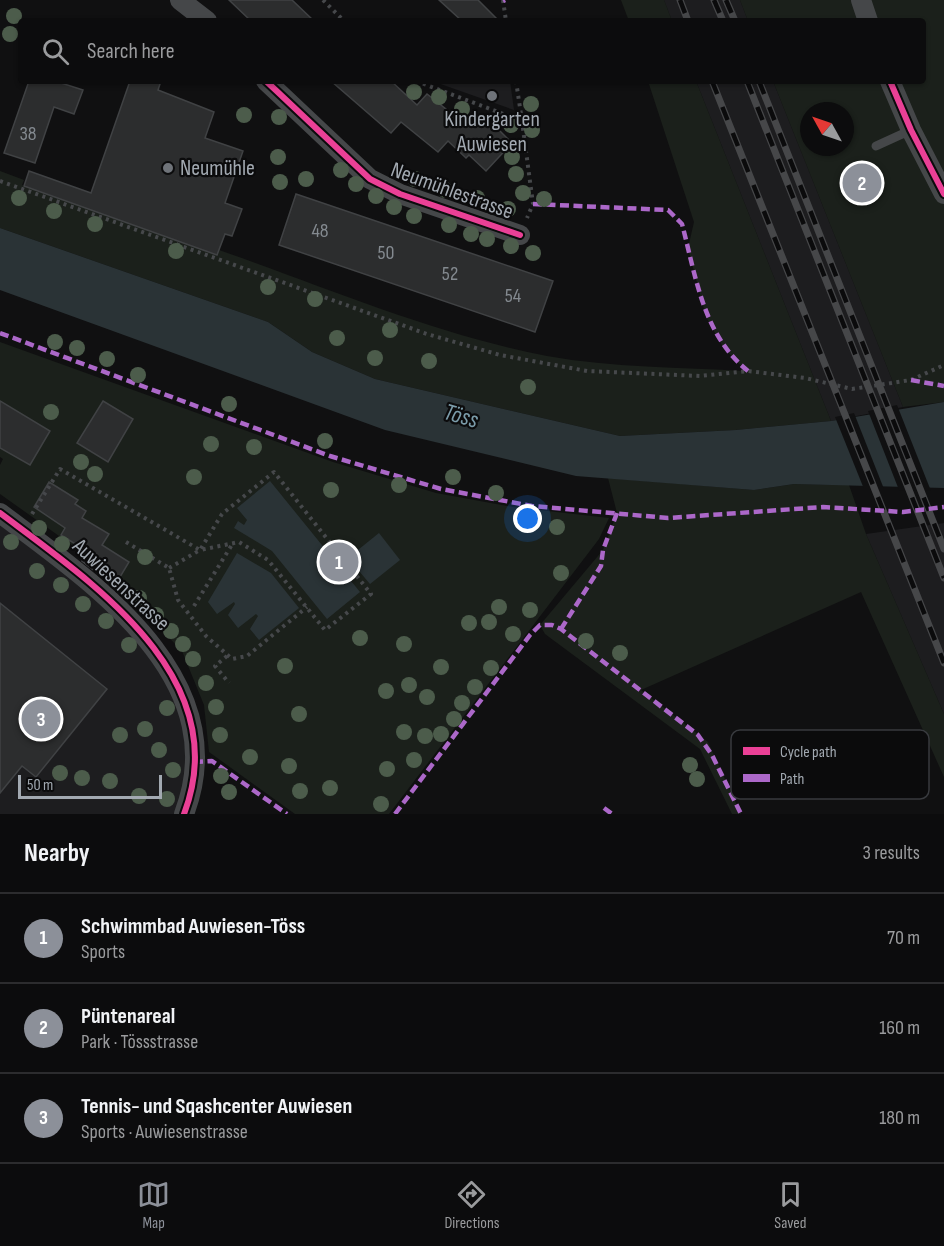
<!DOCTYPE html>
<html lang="en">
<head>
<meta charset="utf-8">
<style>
	body { margin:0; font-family:"Sofia Sans Condensed",sans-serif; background:#1a1a1b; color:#f1f3f6 }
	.compass { position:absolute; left:800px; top:102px; width:54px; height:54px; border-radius:50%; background:#0c0c0d; box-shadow:0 2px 4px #0004; rotate:310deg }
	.scale { position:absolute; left:18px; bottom:15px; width:144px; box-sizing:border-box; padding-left:6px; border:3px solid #a2a9b1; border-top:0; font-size:16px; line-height:21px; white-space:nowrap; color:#a2a9b1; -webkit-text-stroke:4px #0b0b0c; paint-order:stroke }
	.you { position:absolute; left:528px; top:519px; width:21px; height:21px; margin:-15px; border:4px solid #fff; border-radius:50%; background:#1a73e8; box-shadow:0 0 0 9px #1a73e833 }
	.badge { display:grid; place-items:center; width:39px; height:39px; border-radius:50%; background:#8c9099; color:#fff; font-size:20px; font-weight:700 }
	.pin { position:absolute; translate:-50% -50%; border:3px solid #fff; box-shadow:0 2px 6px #0006 }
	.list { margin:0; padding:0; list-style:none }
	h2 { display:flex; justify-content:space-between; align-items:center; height:78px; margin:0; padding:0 24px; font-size:26px }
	h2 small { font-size:20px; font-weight:400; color:#9a9b9d }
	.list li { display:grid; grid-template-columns:39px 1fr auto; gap:18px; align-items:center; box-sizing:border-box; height:90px; padding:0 24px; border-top:2px solid #2c2c2e }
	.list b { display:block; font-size:22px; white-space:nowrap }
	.list p { margin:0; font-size:20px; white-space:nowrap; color:#9a9b9d }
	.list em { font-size:20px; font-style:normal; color:#9a9b9d }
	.icon { flex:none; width:33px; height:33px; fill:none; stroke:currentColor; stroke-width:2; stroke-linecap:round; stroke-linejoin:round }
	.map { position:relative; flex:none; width:944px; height:814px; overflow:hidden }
	.search { position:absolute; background:#0c0c0d; box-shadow:0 2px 4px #0004; left:18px; right:18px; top:18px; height:66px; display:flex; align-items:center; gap:15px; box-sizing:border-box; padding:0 21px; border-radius:6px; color:#9a9b9d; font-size:22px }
	.sheet { height:348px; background:#0c0c0d }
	nav { display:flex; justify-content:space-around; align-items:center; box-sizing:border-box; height:84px; border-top:2px solid #2c2c2e; background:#0c0c0d; font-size:16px; color:#9a9b9d }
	nav a { display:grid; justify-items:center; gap:3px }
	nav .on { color:#8c9099 }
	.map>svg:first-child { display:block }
</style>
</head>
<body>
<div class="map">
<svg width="944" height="814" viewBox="0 0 944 814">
	<rect width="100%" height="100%" fill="#101011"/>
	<g fill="#1d1d1f">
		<path d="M664,0H740L748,21H672Z"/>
		<path d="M432,81H510L514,110Z"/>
		<path d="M696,81H773L903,407L831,421Z"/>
		<path d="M0,513L84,578L188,704L183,814H0Z"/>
		<path d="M944,523V714L866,534Z"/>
	</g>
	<g fill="#1b201b" fill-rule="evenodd">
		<path d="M621,0H664L672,21H629Z"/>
		<path d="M740,0H944V402L903,407L773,81H923V21H748ZM809,111H845V147H809Z"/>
		<path d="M648,81H696L831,421L736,430L620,436L375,379L312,352L268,322L0,228V171L24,180L22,185L217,255L219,250C328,288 434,334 547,356C613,368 680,367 746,371L723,347L706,317L688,248L694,222Z"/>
		<path d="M0,342L333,462L436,493L513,507L609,518L599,539L389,814H295L209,752L204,705L182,651L124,592L128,585L0,494V465L3,459L0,457Z"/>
		<path d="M608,478L754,490L794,484L849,485L866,534L944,714V777L861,592L641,690L708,742L741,814H732L700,749L545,634L540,625L603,550L617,513Z"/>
	</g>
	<g fill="#2a3336">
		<path d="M0,228L268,322L312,352L375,379L620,436L736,430L831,421L944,402V488L794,484L754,490L576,476L385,430L0,290Z"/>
		<path d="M270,481L360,592L327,619L272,551L234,528L238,521L244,525L247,520L237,508Z"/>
		<path d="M379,533L400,560L370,584L348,558Z"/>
		<path d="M237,553L271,573L299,608L259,640L250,629L258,616L256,614L238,628L228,615L235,604L234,602L217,614L208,602Z"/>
	</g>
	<g fill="#101011">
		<path d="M897,405L931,491L899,490L868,411Z"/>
		<path d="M854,413L884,489H864L835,417Z"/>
	</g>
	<g fill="#2c2d2e" stroke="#404244" stroke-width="1.5">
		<path d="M229,0H292L314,21H251Z"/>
		<path d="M439,0H478L499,21H462Z"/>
		<path d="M29,81H55L83,90L74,114L54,107L35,163L4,153Z"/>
		<path d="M130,81H161L158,90L214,112L205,138L243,151L225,203L242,209L232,236L225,234L217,255L24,186L29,171L91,193Z"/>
		<path d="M331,81H391L417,105L427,94L465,124L475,113L490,127L493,124L512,143L486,171L469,155L466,158L448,141L438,152L401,122L391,133Z"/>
		<path d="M296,194L553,281L535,332L279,245Z"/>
		<path d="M0,401L50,431L30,465L0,448Z"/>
		<path d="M103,401L133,419L108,462L77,443Z"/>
		<path d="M49,482L78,500L75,504L86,511L82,518L109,534L102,545L129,562L120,577L102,566L98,573L92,569L82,561L88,552L61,535L65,528L34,507Z"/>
		<path d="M0,603L107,689L36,777L22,766L0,793Z"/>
	</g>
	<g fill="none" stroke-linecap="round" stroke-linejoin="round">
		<g stroke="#46484b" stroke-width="4" stroke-dasharray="3 4.5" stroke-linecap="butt">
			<path d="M323,0L344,21"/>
			<path d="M503,0L506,21"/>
			<path d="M416,81L522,121L533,204L527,218"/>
			<path d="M516,81L522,121"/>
			<path d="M0,181L427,334L500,355L587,371L700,376L748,371L805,378L852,389L911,380L944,365"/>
			<path d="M32,514L60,469L200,550L239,542L268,560L325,630L371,594L274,472L222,514L200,550L169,568"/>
			<path d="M126,542L169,568L178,600L206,636L232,659L247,656L307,607"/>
			<path d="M194,606L233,543"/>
			<path d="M227,656L215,666L229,683"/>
		</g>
		<path stroke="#454749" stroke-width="9" d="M876,146L911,130"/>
		<g stroke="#454749" stroke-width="20">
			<path d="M180,0L207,21"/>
			<path d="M861,0L868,21"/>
			<path d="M266,81L370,179L400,194L520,235"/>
			<path d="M890,81L911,130L944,194"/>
			<path d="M0,513C93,583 236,678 184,814"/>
		</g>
		<g stroke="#464749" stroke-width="7">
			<g id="rail">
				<path d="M680,0L688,21"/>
				<path d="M714,0L723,21"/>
				<path d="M726,0L735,21"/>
				<path d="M712,81L944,663"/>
				<path d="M747,81L944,578"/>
				<path d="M759,81L944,549"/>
			</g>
		</g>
		<use href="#rail" stroke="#0b0b0c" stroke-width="4.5" stroke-dasharray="14" stroke-linecap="butt"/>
		<g stroke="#ac68c9" stroke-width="4.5" stroke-dasharray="9 4.5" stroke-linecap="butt">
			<path d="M503,1L505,0"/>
			<path d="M533,204L668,210L682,224C696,277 703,335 748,371"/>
			<path d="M0,333L330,456L441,489L532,506L668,518L823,507L903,512L944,507"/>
			<path d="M911,380L944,386"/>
			<path d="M561,629L601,566L603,550L617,513"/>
			<path d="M194,762L212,761L287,814"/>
			<path d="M604,808L612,814"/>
			<path d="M395,814L530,635L540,625H552L561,629L698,735L712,755L741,814"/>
		</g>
		<g stroke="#0b0b0c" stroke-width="10">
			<g id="cycleway">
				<path d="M266,81L370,179L400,194L520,235"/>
				<path d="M890,81L911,130L944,194"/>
				<path d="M0,513C93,583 236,678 184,814"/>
			</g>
		</g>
		<use href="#cycleway" stroke="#ea4096" stroke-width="6"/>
	</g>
	<g fill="#4c5c4b">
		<circle cx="14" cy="16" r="8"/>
		<circle cx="10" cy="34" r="8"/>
		<circle cx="414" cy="92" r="8"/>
		<circle cx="439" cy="97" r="8"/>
		<circle cx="531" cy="104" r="8"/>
		<circle cx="462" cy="109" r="8"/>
		<circle cx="244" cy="115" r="8"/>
		<circle cx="279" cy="117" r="8"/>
		<circle cx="511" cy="125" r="8"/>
		<circle cx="532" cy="130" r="8"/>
		<circle cx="278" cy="157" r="8"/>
		<circle cx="512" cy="157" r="8"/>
		<circle cx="341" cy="170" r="8"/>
		<circle cx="516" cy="174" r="8"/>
		<circle cx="306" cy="179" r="8"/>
		<circle cx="415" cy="179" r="8"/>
		<circle cx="280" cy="182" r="8"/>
		<circle cx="356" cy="184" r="8"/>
		<circle cx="445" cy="190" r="8"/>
		<circle cx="523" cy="193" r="8"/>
		<circle cx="376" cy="196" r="8"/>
		<circle cx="19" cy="198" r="8"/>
		<circle cx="477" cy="198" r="8"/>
		<circle cx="544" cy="199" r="8"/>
		<circle cx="394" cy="207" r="8"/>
		<circle cx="508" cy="209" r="8"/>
		<circle cx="54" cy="211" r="8"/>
		<circle cx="414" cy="216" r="8"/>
		<circle cx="95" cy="224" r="8"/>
		<circle cx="449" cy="225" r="8"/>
		<circle cx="471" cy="234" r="8"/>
		<circle cx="487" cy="239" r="8"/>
		<circle cx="511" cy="246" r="8"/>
		<circle cx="176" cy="251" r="8"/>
		<circle cx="533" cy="253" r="8"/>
		<circle cx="268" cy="287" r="8"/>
		<circle cx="315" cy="299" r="8"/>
		<circle cx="390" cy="330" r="8"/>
		<circle cx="337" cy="338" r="8"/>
		<circle cx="55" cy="342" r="8"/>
		<circle cx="77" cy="348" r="8"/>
		<circle cx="375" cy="358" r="8"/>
		<circle cx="107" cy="359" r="8"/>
		<circle cx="429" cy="361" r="8"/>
		<circle cx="138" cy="375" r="8"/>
		<circle cx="528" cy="387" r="8"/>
		<circle cx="229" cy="404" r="8"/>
		<circle cx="51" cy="412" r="8"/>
		<circle cx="325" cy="441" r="8"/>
		<circle cx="211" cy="444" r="8"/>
		<circle cx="254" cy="447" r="8"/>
		<circle cx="81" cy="462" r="8"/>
		<circle cx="95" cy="474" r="8"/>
		<circle cx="194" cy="477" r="8"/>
		<circle cx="453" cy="477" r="8"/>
		<circle cx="399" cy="485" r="8"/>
		<circle cx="331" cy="490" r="8"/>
		<circle cx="496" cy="493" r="8"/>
		<circle cx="557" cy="527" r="8"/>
		<circle cx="39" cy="528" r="8"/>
		<circle cx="11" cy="542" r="8"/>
		<circle cx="62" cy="544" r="8"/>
		<circle cx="145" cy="557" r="8"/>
		<circle cx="37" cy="571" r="8"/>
		<circle cx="561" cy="573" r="8"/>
		<circle cx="61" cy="585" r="8"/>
		<circle cx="139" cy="598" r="8"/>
		<circle cx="83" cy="604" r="8"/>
		<circle cx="499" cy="607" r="8"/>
		<circle cx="530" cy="610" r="8"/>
		<circle cx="156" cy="615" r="8"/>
		<circle cx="106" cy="621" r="8"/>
		<circle cx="489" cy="622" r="8"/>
		<circle cx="469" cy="623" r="8"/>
		<circle cx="171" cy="631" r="8"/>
		<circle cx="513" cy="634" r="8"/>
		<circle cx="360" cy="638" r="8"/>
		<circle cx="586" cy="641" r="8"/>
		<circle cx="183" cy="644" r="8"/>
		<circle cx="404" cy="644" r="8"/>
		<circle cx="129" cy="645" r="8"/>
		<circle cx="620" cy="653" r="8"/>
		<circle cx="193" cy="659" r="8"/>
		<circle cx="285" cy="666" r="8"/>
		<circle cx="441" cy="667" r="8"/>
		<circle cx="491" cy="668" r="8"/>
		<circle cx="206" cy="683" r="8"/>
		<circle cx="409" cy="685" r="8"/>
		<circle cx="475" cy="687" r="8"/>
		<circle cx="386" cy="691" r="8"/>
		<circle cx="427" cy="697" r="8"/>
		<circle cx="462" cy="703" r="8"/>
		<circle cx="216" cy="707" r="8"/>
		<circle cx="167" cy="708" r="8"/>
		<circle cx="299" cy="714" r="8"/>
		<circle cx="454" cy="719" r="8"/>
		<circle cx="145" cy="729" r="8"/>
		<circle cx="404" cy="732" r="8"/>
		<circle cx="441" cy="734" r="8"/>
		<circle cx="120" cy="735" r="8"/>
		<circle cx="220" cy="735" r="8"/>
		<circle cx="425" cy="736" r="8"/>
		<circle cx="159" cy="750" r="8"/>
		<circle cx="250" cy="757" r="8"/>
		<circle cx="414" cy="760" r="8"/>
		<circle cx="690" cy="765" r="8"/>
		<circle cx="289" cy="766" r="8"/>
		<circle cx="387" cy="769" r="8"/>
		<circle cx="173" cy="770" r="8"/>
		<circle cx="60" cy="773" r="8"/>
		<circle cx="221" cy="776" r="8"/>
		<circle cx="82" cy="778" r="8"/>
		<circle cx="697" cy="779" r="8"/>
		<circle cx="110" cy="781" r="8"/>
		<circle cx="330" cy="788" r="8"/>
		<circle cx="300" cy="791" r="8"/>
		<circle cx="229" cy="792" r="8"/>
		<circle cx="139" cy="796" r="8"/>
		<circle cx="167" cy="799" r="8"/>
		<circle cx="381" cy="804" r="8"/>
	</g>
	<g fill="#6f7379" stroke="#0b0b0c" stroke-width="2">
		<circle cx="492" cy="96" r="6"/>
		<circle cx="168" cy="168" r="6"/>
	</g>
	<g text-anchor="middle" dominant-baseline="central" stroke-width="4.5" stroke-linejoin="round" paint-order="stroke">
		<g font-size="20" fill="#848a90">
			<text x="28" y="134">38</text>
			<text x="320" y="231">48</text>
			<text x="386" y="253">50</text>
			<text x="450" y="274">52</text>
			<text x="513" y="296">54</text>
		</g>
		<g font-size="22" fill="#a2a9b1" stroke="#0b0b0c">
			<text x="492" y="119">Kindergarten<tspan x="492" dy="25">Auwiesen</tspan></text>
			<text x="180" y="168" text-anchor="start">Neumühle</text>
		</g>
		<g font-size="22" fill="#a2a9b1" stroke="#0b0b0c">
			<text transform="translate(452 191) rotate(20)">Neumühlestrasse</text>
			<text transform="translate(121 585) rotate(43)">Auwiesenstrasse</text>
		</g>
		<g font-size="24" font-style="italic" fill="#7b9caa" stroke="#0b0b0c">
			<text transform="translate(461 416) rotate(16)">Töss</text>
		</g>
	</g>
	<rect x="731" y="730" width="198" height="69" rx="9" fill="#0b0b0c" stroke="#383a3e" stroke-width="1.5"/>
	<rect x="743" y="747" width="27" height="8" fill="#ea4096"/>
	<rect x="743" y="774" width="27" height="8" fill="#ac68c9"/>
	<g font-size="16" fill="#a2a9b1">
		<text x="780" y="757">Cycle path</text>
		<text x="780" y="784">Path</text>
	</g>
</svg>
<svg class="compass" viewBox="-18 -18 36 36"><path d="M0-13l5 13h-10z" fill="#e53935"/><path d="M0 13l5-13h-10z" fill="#9a9b9d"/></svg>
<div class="scale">50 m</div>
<div class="you"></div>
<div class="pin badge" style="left:339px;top:562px">1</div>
<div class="pin badge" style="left:862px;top:183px">2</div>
<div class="pin badge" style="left:41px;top:719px">3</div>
<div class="search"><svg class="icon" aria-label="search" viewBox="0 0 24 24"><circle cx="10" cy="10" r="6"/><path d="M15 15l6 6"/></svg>Search here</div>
</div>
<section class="sheet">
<h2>Nearby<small>3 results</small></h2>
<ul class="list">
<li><span class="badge">1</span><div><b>Schwimmbad Auwiesen-Töss</b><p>Sports</p></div><em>70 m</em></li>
<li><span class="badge">2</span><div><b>Püntenareal</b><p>Park · Tössstrasse</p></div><em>160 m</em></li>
<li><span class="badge">3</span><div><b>Tennis- und Sqashcenter Auwiesen</b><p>Sports · Auwiesenstrasse</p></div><em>180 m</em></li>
</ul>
</section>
<nav>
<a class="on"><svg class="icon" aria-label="map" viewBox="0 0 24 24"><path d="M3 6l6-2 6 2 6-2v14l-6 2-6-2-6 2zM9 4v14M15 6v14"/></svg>Map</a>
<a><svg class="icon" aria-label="directions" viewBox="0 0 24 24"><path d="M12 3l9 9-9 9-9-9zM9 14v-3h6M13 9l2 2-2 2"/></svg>Directions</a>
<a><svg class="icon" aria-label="saved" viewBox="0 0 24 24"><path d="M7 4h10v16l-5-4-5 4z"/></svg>Saved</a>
</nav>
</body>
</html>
